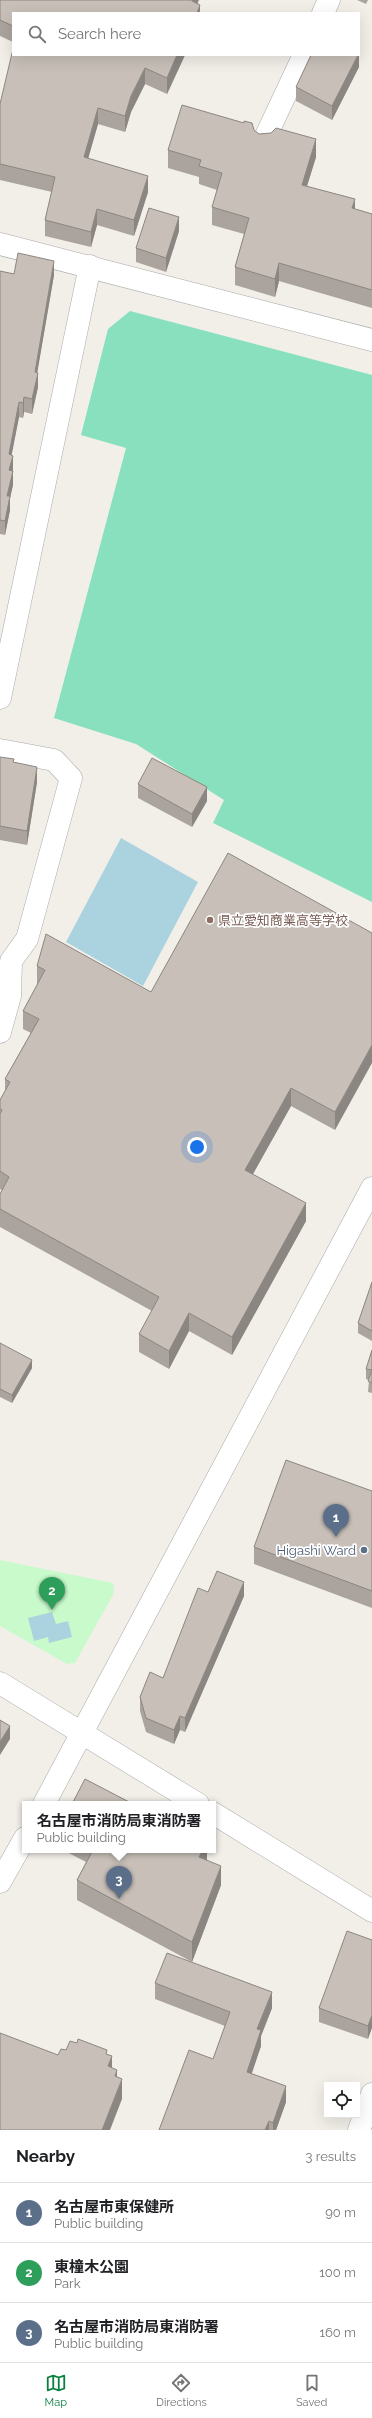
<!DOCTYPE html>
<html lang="en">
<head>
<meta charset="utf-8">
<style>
	body { margin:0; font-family:Raleway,"Noto Sans JP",sans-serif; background:#f2f2f2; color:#202124 }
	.controls { position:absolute; right:12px; bottom:12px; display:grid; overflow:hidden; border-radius:0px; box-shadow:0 4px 16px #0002 }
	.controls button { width:36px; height:36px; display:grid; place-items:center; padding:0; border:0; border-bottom:1px solid #e0e0e0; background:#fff; color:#202124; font:20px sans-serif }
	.you { position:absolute; left:197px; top:1147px; width:14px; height:14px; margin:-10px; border:3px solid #fff; border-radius:50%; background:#1a73e8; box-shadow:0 0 0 6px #1a73e833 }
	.badge { display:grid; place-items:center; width:26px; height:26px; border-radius:50%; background:#0b8043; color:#fff; font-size:13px; font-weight:700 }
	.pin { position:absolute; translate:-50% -33px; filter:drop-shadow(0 1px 2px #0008) }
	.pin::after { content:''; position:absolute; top:21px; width:14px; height:12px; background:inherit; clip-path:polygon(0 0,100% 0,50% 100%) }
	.popup { position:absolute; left:22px; top:1801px; width:194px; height:52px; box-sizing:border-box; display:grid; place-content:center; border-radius:0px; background:#fff; filter:drop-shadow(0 1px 3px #0005); font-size:13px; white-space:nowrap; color:#757577 }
	.popup b { font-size:15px; color:#202124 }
	.popup::after { content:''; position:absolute; left:50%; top:100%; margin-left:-8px; border:8px solid transparent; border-top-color:#fff }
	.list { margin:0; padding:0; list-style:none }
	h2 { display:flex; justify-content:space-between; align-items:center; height:52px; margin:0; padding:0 16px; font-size:17px }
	h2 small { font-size:13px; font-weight:400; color:#757577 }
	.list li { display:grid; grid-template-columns:26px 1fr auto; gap:12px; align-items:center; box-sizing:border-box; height:60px; padding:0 16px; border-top:1px solid #e0e0e0 }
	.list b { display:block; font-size:15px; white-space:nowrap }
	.list p { margin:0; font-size:13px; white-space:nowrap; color:#757577 }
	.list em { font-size:13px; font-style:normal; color:#757577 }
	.icon { flex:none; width:22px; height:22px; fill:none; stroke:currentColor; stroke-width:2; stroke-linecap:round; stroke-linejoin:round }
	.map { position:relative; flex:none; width:372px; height:2130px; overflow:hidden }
	.search { position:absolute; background:#fff; box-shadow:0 4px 16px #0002; left:12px; right:12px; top:12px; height:44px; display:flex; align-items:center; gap:10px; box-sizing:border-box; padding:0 14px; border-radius:0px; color:#757577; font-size:15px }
	.sheet { height:232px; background:#fff }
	nav { display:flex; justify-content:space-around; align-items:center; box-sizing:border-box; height:56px; border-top:1px solid #e0e0e0; background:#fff; font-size:11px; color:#757577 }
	nav a { display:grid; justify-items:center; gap:2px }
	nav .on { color:#0b8043 }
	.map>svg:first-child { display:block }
</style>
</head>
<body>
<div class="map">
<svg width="372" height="2130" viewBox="0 0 372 2130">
	<rect width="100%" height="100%" fill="#f2efe9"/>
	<path fill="#c8facc" d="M0,1560L113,1583L114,1593L75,1663L67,1664L0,1626Z"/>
	<path fill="#88e0be" d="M130,311L372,375V902L213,823L224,800L136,744L54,718L126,448L81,435L108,329Z"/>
	<g fill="#aad3df">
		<path d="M121,838L198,882L143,986L66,942Z"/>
		<path d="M52,1612L56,1624L68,1621L72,1637L49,1643L48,1637L34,1641L28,1618Z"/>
	</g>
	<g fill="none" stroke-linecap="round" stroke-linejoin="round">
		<g stroke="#a9a9a9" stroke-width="23">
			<g id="minor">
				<path d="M323,13L329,0"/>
				<path d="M264,140L304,55"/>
				<path d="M0,244L372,340"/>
				<path d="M0,698L90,266"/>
				<path d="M0,750L54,760L71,778L27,939L11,961L10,996L0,1032"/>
				<path d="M0,1683L198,1804"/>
				<path d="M44,1804L372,1188"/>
				<path d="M213,1813L372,1911"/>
				<path d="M0,1882L25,1838"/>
				<path d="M359,2130L372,2094"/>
			</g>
		</g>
		<use href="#minor" stroke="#fff" stroke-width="22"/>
	</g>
	<g fill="#aba49e">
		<path d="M0,0L197,4L200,13H13V42L0,36Z"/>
		<path d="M357,0H368L366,4Z"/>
		<path d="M185,55L167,94L145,84L131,112L125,132L98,124L88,158L148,192L134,236L97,225L91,247L45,236V220L52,192L0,180V104Z"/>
		<path d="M359,67L332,120L296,101V87Z"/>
		<path d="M254,130L259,134L316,157L307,186L355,209L372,214V308L279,281L275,297L235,285V267L244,234L212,225V207L217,190L199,184V177L168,168V150Z"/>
		<path d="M179,231L166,272L136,262V248Z"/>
		<path d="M0,271L14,274L54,275L37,372L38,387L32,414L24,412L23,418L19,417L11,455L13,456V485L10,498V510L5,535L0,534Z"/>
		<path d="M0,757L14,763L37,782L27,845L0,840Z"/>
		<path d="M138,784L207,801L192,827L138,798Z"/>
		<path d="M372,933L335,1130L291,1106L253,1174L306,1221L232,1355L189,1331L169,1369L139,1352V1334L152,1311L0,1227V1194L2,1190L0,1189V1100L5,1091V1079L31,1033L23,1029V1011L38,984H37V966L151,992Z"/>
		<path d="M372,1282V1341L358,1333V1323Z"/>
		<path d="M0,1343L32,1368L12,1403L0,1397Z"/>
		<path d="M372,1350V1393L368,1392L369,1380L366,1379V1369Z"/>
		<path d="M372,1491V1608L254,1564V1547Z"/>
		<path d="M208,1592L244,1596L185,1732L180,1730L174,1744L146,1732L140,1711V1697L163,1678Z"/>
		<path d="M63,1850H207V1860L221,1885L192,1962L77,1900V1880L86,1862Z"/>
		<path d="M372,1940L368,2039L319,2022V2008Z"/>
		<path d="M155,1983L272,2008L261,2036V2046L251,2073L286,2102L276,2130H159L213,2059L225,2026L155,1999Z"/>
	</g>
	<g fill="#8b8681">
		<path d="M192,0H199L193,13L192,1Z"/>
		<path d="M200,5V13H197Z"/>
		<path d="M359,53V67L332,120V106L358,55H359Z"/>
		<path d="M177,55H185L167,94V78Z"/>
		<path d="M145,68V84L131,112L125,132V116L131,96Z"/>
		<path d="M98,108V124L84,173V157Z"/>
		<path d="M316,139V157L302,202V185Z"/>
		<path d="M148,176V192L134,236V220Z"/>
		<path d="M355,199V217L352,208Z"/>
		<path d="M97,209V225L91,247V232Z"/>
		<path d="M179,217V231L166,272V258Z"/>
		<path d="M54,261V275L35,386V372Z"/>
		<path d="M279,263V281L275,297V279Z"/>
		<path d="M38,373V387L32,414V399Z"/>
		<path d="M24,397V412L23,418V403Z"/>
		<path d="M19,402V417L9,469V454Z"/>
		<path d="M13,456V470L9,485V470Z"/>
		<path d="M13,471V485L10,498V510L5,535V521L7,496Z"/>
		<path d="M37,767V782L27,845V831Z"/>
		<path d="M207,787V801L192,827V814Z"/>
		<path d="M372,1045V1063L335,1130V1112Z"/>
		<path d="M291,1088V1106L245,1188V1170Z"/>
		<path d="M306,1203V1221L232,1355V1337Z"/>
		<path d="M189,1313V1331L169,1369V1351Z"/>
		<path d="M32,1360V1368L12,1403V1395Z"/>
		<path d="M244,1582V1596L185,1732V1718Z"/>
		<path d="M180,1716V1730L174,1744V1730Z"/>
		<path d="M10,1726V1739L0,1755V1742Z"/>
		<path d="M203,1850H207V1862L199,1857Z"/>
		<path d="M221,1866V1885L192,1962V1942Z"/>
		<path d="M272,1992V2008L261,2036V2046L247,2088V2072L257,2029Z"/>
		<path d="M372,2015V2028L368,2039V2026Z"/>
		<path d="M112,2056V2076L108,2066Z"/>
		<path d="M117,2070V2090L115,2076Z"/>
		<path d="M122,2079V2099L110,2130H102Z"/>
		<path d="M286,2086V2102L276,2130H273V2123Z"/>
		<path d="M269,2121V2130H265Z"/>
	</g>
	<g fill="#c7bfb8" stroke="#8b8681">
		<path d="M0,0H192V1L200,5L197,13H13V26L0,20Z"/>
		<path d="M13,49V55H177L167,78L145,68L131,96L125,116L98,108L84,157L148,176L134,220L97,209L91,232L45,220L55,177L0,164V104Z"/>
		<path d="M311,55H358L332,106L296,87Z"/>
		<path d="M182,105L244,123V121L252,123L254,130L259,134L271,133L276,128L316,139L302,185L355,199L352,208L372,214V290L279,263L275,279L235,267L249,218L212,207L222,173L199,166L201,160L168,150Z"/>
		<path d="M149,208L179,217L166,258L136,248Z"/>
		<path d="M18,253L54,261L35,372L38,373L32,399L24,397L23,403L19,402L9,454L13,456L9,470L13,471L7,496H10L5,521L0,520V271L14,274Z"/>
		<path d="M0,757L14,759L13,762L37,767L27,831L0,826Z"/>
		<path d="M152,758L207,787L192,814L138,784Z"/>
		<path d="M228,853L372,933V1045L335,1112L291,1088L245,1170L306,1203L232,1337L189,1313L169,1351L139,1334L159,1297L0,1209V1194L9,1177L0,1171V1114L2,1110L0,1109V1100L10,1082L5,1079L39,1019L23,1011L45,970L37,966L46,934L151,992Z"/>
		<path d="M372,1282V1331L358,1323Z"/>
		<path d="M0,1343L32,1360L12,1395L0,1389Z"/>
		<path d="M372,1350V1383L368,1381L372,1370L366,1369Z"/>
		<path d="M286,1460L372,1491V1591L254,1547Z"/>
		<path d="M217,1571L244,1582L185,1718L180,1716L174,1730L146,1718L140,1697L150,1672L163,1678L198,1588L208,1592Z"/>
		<path d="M0,1720L10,1726L0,1742Z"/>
		<path d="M85,1779L133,1804H72Z"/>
		<path d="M93,1850H203L199,1857L221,1866L192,1942L77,1880Z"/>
		<path d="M347,1931L372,1940V2015L368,2026L319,2008Z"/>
		<path d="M167,1953L272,1992L257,2029L261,2030L247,2072L286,2086L273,2123L269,2121L265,2130H159L189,2050L213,2059L230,2012L155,1983Z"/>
		<path d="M0,2033L58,2055L61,2049L66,2050L70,2041L77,2043L78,2039L107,2050L106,2054L112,2056L108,2066L117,2070L115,2076L122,2079L102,2130H0Z"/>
	</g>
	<circle fill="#8d6e63" stroke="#fff" stroke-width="1.5" cx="210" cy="920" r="4"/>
	<circle fill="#5c6f8a" stroke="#fff" stroke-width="1.5" cx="364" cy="1550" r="4"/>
	<g text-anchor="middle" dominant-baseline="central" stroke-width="3.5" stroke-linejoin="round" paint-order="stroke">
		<g font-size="13" fill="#785e54" stroke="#fff" text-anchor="start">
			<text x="218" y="920">県立愛知商業高等学校</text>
		</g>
		<g font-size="13" fill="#4e5e75" stroke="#fff" text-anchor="end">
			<text x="356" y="1550">Higashi Ward</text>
		</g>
	</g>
</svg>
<div class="controls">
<button><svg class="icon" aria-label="locate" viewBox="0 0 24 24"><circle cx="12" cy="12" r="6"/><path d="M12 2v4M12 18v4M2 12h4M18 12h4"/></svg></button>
</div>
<div class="you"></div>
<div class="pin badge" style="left:336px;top:1537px;background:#5c6f8a">1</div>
<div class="pin badge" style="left:52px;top:1610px;background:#2e9e5b">2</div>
<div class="pin badge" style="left:119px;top:1899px;background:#5c6f8a">3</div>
<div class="popup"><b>名古屋市消防局東消防署</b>Public building</div>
<div class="search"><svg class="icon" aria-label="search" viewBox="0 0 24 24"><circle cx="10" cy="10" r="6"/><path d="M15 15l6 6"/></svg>Search here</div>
</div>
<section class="sheet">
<h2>Nearby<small>3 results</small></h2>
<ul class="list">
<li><span class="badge" style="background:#5c6f8a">1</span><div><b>名古屋市東保健所</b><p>Public building</p></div><em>90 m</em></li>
<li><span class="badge" style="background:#2e9e5b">2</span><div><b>東橦木公園</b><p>Park</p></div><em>100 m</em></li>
<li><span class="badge" style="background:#5c6f8a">3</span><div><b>名古屋市消防局東消防署</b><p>Public building</p></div><em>160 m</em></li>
</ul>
</section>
<nav>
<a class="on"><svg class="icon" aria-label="map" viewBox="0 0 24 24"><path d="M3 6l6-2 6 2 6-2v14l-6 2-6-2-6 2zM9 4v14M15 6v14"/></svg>Map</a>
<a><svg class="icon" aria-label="directions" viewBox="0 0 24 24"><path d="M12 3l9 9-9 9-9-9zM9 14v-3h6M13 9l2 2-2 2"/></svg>Directions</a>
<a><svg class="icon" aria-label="saved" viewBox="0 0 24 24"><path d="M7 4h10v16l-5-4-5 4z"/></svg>Saved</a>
</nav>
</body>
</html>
